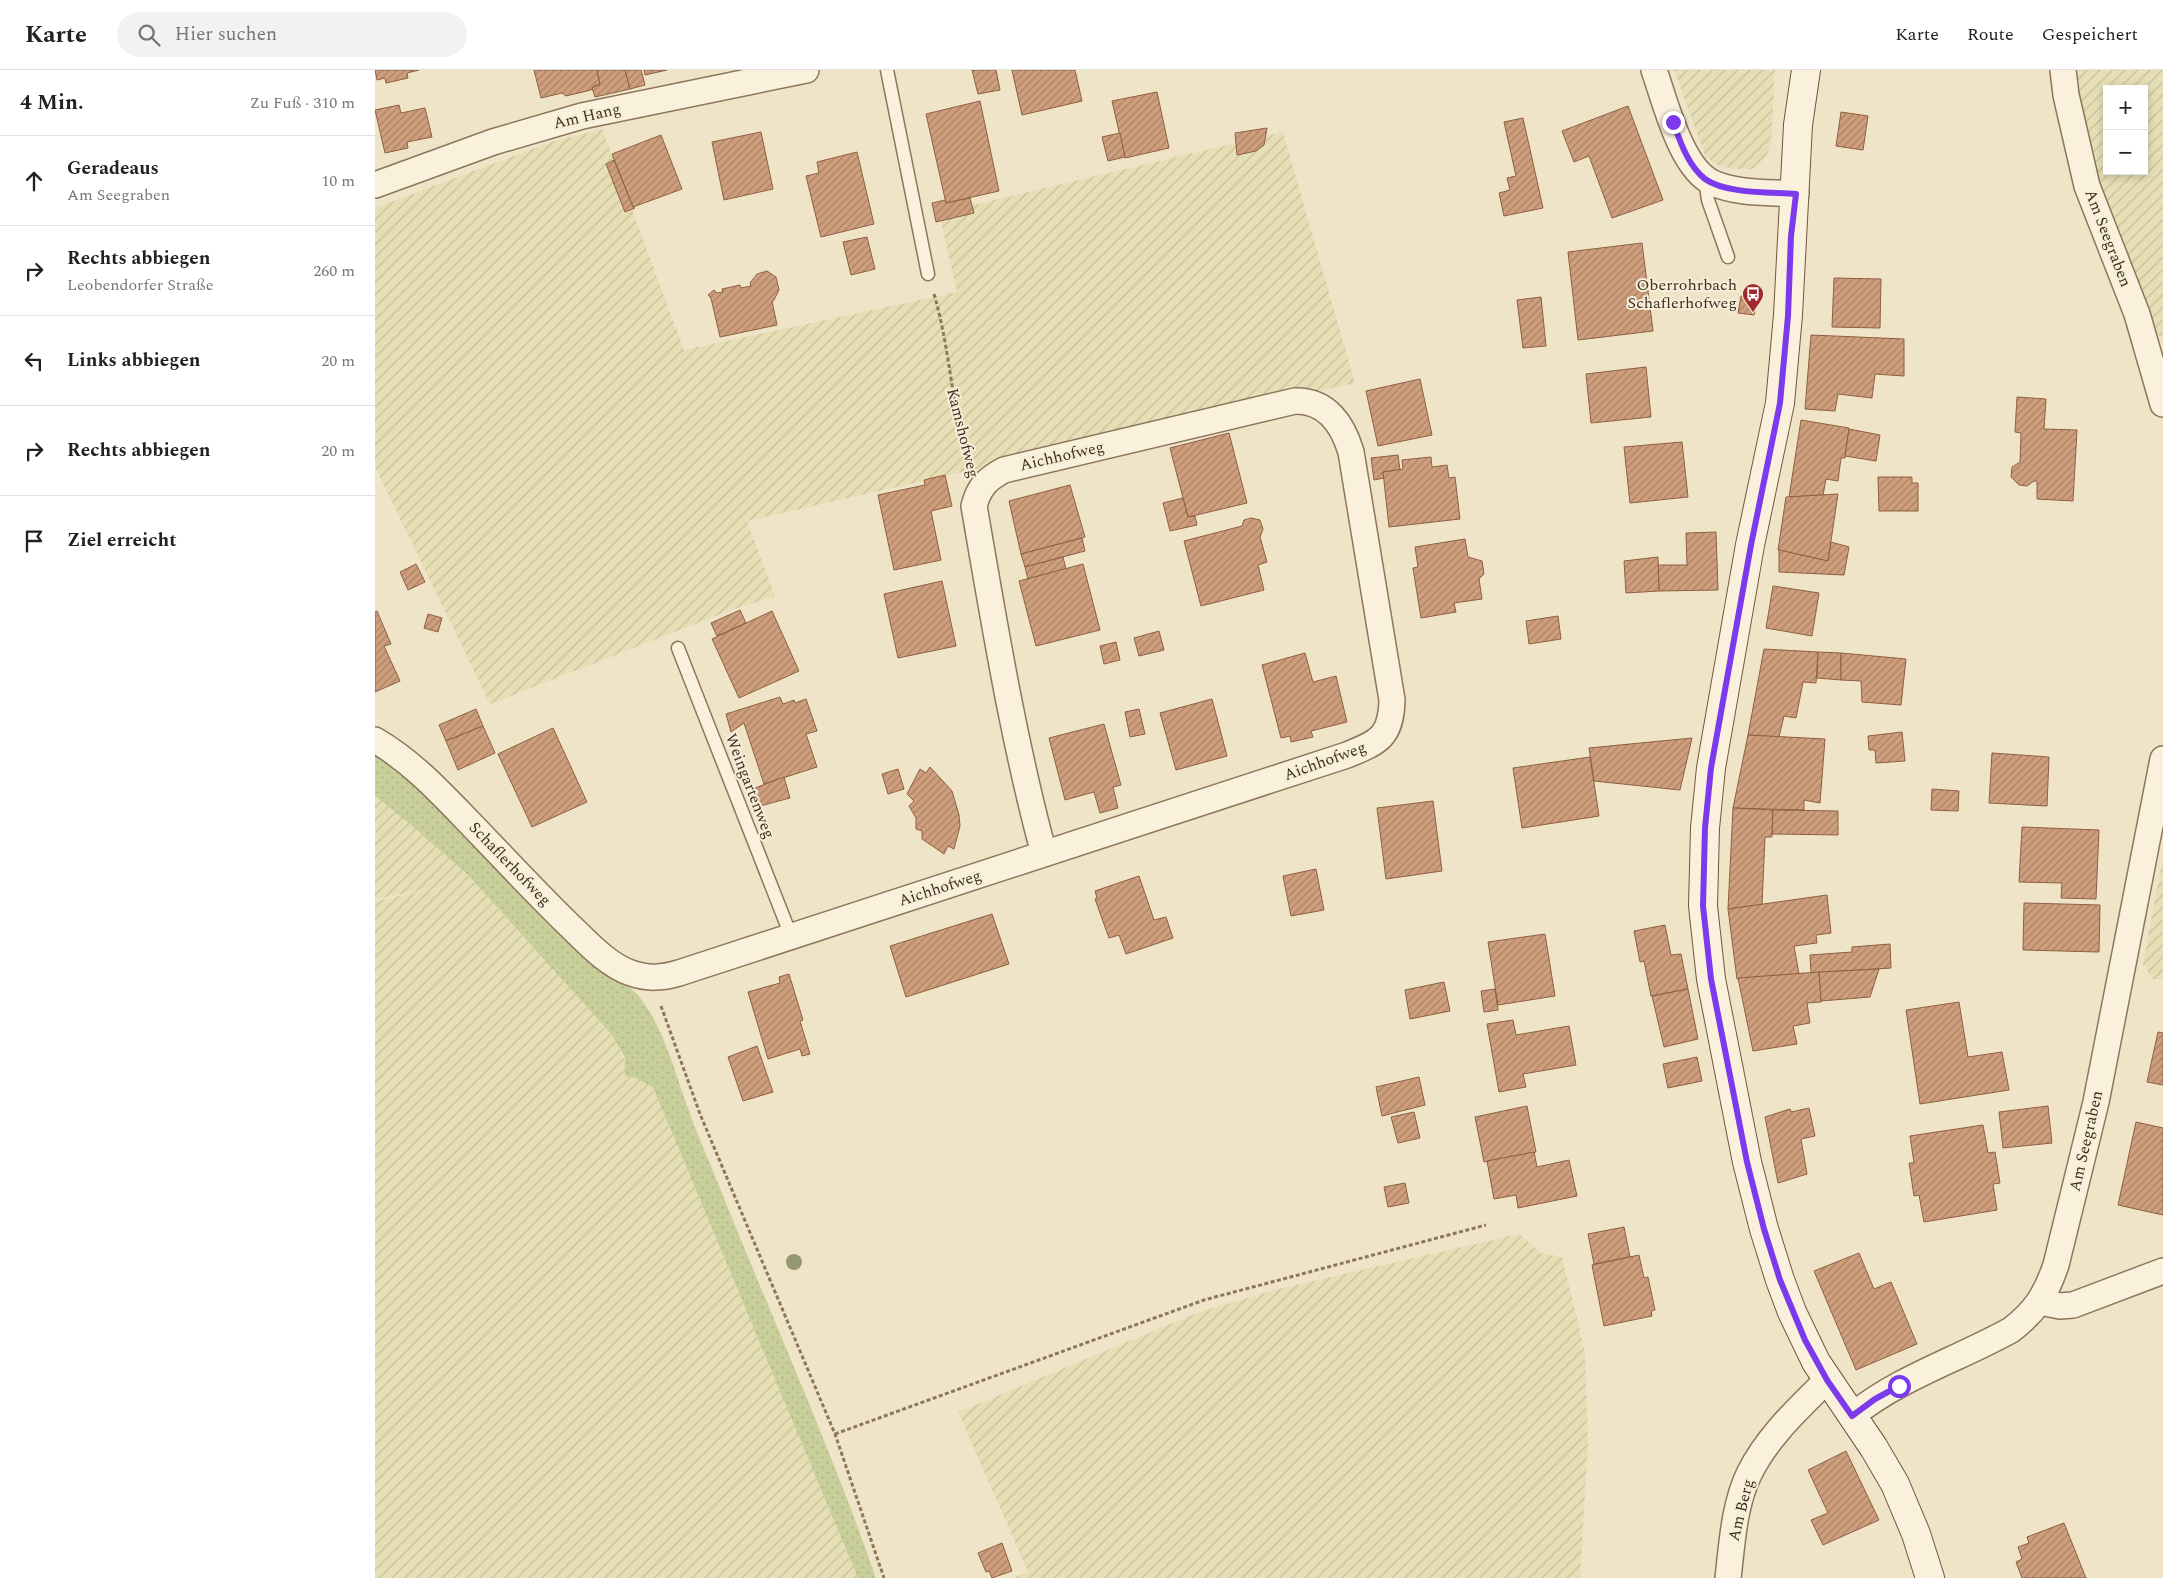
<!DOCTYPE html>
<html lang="de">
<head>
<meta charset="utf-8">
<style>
	body { margin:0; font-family:Spectral,serif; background:#f2f2f2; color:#222 }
	.controls { position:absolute; right:15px; top:15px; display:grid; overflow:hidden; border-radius:0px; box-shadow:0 2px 8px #0003 }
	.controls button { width:45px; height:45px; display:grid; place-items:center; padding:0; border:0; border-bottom:1px solid #e0e0e0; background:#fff; color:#222; font:25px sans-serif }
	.stop { position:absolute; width:15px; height:15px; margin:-11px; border:4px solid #7c3aed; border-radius:50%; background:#fff }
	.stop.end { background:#7c3aed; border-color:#fff; box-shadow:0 1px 5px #0008 }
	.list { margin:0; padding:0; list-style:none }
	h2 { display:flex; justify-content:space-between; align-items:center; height:65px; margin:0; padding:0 20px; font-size:21px }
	h2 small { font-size:16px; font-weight:400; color:#767676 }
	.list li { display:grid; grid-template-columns:32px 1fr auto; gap:15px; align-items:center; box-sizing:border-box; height:90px; padding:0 20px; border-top:1px solid #e0e0e0 }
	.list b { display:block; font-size:19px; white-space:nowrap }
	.list p { margin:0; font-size:16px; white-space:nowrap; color:#767676 }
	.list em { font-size:16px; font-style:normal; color:#767676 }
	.icon { flex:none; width:28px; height:28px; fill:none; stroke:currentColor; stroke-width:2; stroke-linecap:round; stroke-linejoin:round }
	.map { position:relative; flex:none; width:1788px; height:1508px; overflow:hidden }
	header { display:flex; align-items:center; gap:30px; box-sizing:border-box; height:70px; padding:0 25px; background:#fff; border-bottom:1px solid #e0e0e0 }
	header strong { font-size:24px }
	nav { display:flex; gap:28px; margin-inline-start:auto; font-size:18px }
	.search { width:350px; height:45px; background:#f2f2f2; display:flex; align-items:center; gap:12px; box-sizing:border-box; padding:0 18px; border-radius:28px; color:#767676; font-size:19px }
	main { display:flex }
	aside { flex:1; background:#fff }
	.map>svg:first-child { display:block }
</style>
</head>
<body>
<header>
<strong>Karte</strong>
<div class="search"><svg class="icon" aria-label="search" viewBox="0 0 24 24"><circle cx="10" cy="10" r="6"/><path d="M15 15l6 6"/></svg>Hier suchen</div>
<nav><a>Karte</a><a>Route</a><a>Gespeichert</a></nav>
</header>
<main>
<aside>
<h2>4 Min.<small>Zu Fuß · 310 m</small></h2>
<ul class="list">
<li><svg class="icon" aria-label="ahead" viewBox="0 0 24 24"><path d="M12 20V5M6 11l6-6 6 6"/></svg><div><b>Geradeaus</b><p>Am Seegraben</p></div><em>10 m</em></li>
<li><svg class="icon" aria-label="right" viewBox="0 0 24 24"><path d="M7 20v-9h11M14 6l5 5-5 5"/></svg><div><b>Rechts abbiegen</b><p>Leobendorfer Straße</p></div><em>260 m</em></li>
<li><svg class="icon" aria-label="left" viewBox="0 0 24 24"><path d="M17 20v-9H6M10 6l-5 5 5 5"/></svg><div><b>Links abbiegen</b></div><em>20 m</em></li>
<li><svg class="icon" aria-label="right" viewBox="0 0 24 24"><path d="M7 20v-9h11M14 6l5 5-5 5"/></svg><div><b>Rechts abbiegen</b></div><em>20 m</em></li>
<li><svg class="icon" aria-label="arrive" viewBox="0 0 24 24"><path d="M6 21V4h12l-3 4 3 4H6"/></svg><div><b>Ziel erreicht</b></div></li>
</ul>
</aside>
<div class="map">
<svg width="1788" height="1508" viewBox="0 0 1788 1508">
	<defs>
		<pattern id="farmland-furrows" width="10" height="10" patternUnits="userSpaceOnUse" patternTransform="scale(1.25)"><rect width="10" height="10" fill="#e6deb5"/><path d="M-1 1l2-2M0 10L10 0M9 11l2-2" fill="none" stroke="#c6bf9b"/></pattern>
		<pattern id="green-dots" width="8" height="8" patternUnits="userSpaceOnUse" patternTransform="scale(1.25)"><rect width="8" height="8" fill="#c9cf9b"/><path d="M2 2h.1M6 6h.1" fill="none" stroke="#aeb285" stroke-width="1.8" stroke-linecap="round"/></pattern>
		<pattern id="building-hatch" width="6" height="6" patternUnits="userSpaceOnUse" patternTransform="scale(1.25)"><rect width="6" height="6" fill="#cf9f7d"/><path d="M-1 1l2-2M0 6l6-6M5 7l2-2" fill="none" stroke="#a98266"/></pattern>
	</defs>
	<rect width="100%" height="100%" fill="#f0e4c8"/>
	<g fill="url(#farmland-furrows)" fill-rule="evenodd">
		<path d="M1299,0H1400L1396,74L1391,87L1377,99H1360L1342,95L1330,85Z"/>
		<path d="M1693,0H1788V270L1779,260L1719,118ZM1732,19H1769V101H1732Z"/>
		<path d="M227,59L309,280L582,222L564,143L908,62L980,313L372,451L400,526L356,540L115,634L0,397V138L176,72Z"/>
		<path d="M0,726L35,754L94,806L237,965L258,1007L278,1017L483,1508H0V831L69,817L0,829Z"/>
		<path d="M1788,786V910L1777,909L1768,894Z"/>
		<path d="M1144,1164L1166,1183L1187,1187L1210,1282L1213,1375L1205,1508H638L653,1502L583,1342L822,1243L899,1220Z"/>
	</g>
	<path fill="url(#green-dots)" d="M0,682L45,716L263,925C286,954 296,989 308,1024C317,1050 327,1076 338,1101C392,1237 453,1370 501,1508H483L278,1017L258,1007L250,1006V988L237,965L94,806L35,754L0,726Z"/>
	<g fill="url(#building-hatch)" stroke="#8d5f41">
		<path d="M0,0H44L32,3L33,8L11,13L10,8L2,10Z"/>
		<path d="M159,0H222L225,14L219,16L216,20L191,26L187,23L166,28Z"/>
		<path d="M222,0H250L255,19L220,27L217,18L225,14Z"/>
		<path d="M250,0H266L270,15L255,19Z"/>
		<path d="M269,0H292L270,5Z"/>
		<path d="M597,0H621L625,20L603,24Z"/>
		<path d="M637,0H700L707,31L647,45Z"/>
		<path d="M782,22L794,78L750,88L737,31Z"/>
		<path d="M605,31L624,121L571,133L551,44Z"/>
		<path d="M24,35L26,43L50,38L57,67L32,72L33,78L10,83L0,40Z"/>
		<path d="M1253,36L1288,130L1237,148L1214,86L1199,92L1187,61Z"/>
		<path d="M1466,42L1493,46L1488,80L1461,76Z"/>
		<path d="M1148,48L1168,138L1129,146L1124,123L1135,120L1132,108L1141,106L1129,52Z"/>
		<path d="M892,58L889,75L881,81L862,85L860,63Z"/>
		<path d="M386,62L398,119L349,130L337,72Z"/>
		<path d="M745,63L750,87L733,91L727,67Z"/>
		<path d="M286,65L307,119L258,137L237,84Z"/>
		<path d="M482,82L499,154L446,167L431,106L444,103L442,92Z"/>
		<path d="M239,90L258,137L260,138L250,142L231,94Z"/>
		<path d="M595,128L599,143L561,152L557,133L570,130L571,133Z"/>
		<path d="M492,167L500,199L476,205L468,172Z"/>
		<path d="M1267,173L1278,261L1203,270L1193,182Z"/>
		<path d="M392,201L401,207L404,220L399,230L397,231L402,255L345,267L336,228L333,225L339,220L342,223L348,222L347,219L365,215L366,218L376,216L375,213L382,204Z"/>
		<path d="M1459,208L1506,209L1505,258L1457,257Z"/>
		<path d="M1366,226L1382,228L1379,245L1363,243Z"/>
		<path d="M1166,227L1171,276L1148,278L1142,230Z"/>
		<path d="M1436,265L1529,269V306L1500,304L1497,328L1463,324L1460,341L1430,339Z"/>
		<path d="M1271,297L1276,347L1216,353L1211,304Z"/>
		<path d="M1045,309L1057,365L1003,376L991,321Z"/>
		<path d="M1642,327L1671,329L1669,359L1702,360L1698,431L1662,429V411H1659L1652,416L1644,415L1636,407L1637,397L1645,392L1646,363L1640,362Z"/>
		<path d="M1426,350L1474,358L1470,388H1466L1463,411L1451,409L1448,425L1414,427Z"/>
		<path d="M1474,359L1505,365L1501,391L1470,386Z"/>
		<path d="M854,363L872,433L813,447L795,378Z"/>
		<path d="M1307,372L1313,427L1255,433L1249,377Z"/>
		<path d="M1023,385L1025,400L1008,402L1009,408L999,410L996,388Z"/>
		<path d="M1056,387L1057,397L1072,395L1074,408L1080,407L1085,449L1014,457L1008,402L1028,399L1027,390Z"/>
		<path d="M570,405L577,436L556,441L566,490L519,500L503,425L550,415L549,410Z"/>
		<path d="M1503,407H1537V413H1543V441H1504Z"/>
		<path d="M695,415L710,467L646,484L634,431Z"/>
		<path d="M1463,424L1453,491L1403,480L1411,427Z"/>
		<path d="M808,428L813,447L820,446L822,455L795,461L788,433Z"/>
		<path d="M876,448L885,450L888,459L885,467L892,492L883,495L889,520L826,536L809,471L867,456L869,450Z"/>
		<path d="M1341,462L1343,520L1284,521L1283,495H1312L1311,463Z"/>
		<path d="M707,468L710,481L650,497L646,484Z"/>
		<path d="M1090,469L1093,487L1107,491L1109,504L1104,509L1107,529L1079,533L1081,542L1046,548L1038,498L1043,497L1040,477Z"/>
		<path d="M1456,472L1474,477L1469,505L1404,502V480L1453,491Z"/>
		<path d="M688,487L691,499L653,509L650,497Z"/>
		<path d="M1283,487L1284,521L1251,523L1249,491Z"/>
		<path d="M41,494L50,512L33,520L25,502Z"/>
		<path d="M708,494L725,560L661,576L644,511Z"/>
		<path d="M567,511L581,576L523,588L509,524Z"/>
		<path d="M1398,516L1444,523L1437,566L1391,558Z"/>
		<path d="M365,540L371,553L342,566L336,553Z"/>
		<path d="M2,541L16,574L9,576L25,611L0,622V542Z"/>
		<path d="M397,541L424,601L364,628L337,569Z"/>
		<path d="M53,544L67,548L63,562L49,558Z"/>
		<path d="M1183,546L1186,569L1154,574L1151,551Z"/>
		<path d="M784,561L789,580L764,586L759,568Z"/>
		<path d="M741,572L745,590L729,594L725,576Z"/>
		<path d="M1389,579L1443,582L1441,613L1428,612L1421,648L1409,646L1404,667L1373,665Z"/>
		<path d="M1443,582L1466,583V610L1442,608Z"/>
		<path d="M930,583L938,612L961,606L972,652L936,661L938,667L916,672L915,666L906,668L887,595Z"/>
		<path d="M1466,583L1531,589L1526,635L1487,632L1486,611L1466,610Z"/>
		<path d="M405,627L408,634L419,630L420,633L431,629L442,661L431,664L442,697L389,714L369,653L356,662L351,644Z"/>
		<path d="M837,629L852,686L801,700L785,643Z"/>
		<path d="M101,639L108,656L71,671L64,655Z"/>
		<path d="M764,639L770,664L755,667L750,642Z"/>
		<path d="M729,654L746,715L738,717L743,738L725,743L719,722L690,730L674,668Z"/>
		<path d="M108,656L120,683L83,700L71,671Z"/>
		<path d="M178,658L212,732L157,757L123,684Z"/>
		<path d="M1527,662L1530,691L1501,693L1500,680H1494L1493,666Z"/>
		<path d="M1373,665L1450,669L1445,733L1429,730V740L1358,738Z"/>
		<path d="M1317,668L1305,720L1219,711L1214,678Z"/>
		<path d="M1617,683L1674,687L1672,736L1614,733Z"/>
		<path d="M1215,687L1224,746L1147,758L1138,698Z"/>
		<path d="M555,697L577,721L584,745L585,756L579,779L573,776L569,784L547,769V761L541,759V748L534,736L539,731L532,724L545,699L551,703Z"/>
		<path d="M523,699L529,719L513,724L507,704Z"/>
		<path d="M409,707L415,728L385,736L380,718Z"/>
		<path d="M1557,719L1584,721L1583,741L1556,740Z"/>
		<path d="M1058,731L1067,801L1011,809L1002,738Z"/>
		<path d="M1358,738L1398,740L1397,767H1390L1387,835L1353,839Z"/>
		<path d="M1398,740L1463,741V765L1397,764Z"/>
		<path d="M1647,757L1724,760L1721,829L1686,828L1687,813L1644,812Z"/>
		<path d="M941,799L949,840L916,846L908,806Z"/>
		<path d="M764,806L779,850L791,847L798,868L751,884L744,865L734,868L720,829L722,828L720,821Z"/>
		<path d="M1452,825L1456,863L1441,865L1442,873L1419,876L1424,904L1362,909L1353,839Z"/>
		<path d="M1649,833L1725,835L1724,882L1648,880Z"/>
		<path d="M617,844L634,894L531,927L515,876Z"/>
		<path d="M1290,855L1296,885L1306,884L1313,919L1276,926L1269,891L1265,892L1259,861Z"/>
		<path d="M1170,864L1180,926L1123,935L1113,872Z"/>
		<path d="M1515,874L1516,898L1436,903L1435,885L1477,882V877Z"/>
		<path d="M1504,899L1495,927L1446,931L1444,902Z"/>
		<path d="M1444,902L1446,932L1432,933L1435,953L1418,956L1422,974L1378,981L1363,908Z"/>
		<path d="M414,904L428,950L425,951L435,984L427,986L425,979L393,989L373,922L405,913L404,907Z"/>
		<path d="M1069,912L1075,941L1035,949L1030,920Z"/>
		<path d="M1120,919L1123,940L1109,942L1106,921Z"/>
		<path d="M1313,919L1323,969L1289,977L1277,926Z"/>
		<path d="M1584,932L1593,987L1627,982L1634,1020L1545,1034L1531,940Z"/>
		<path d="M1138,950L1141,965L1194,956L1201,995L1148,1004L1151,1017L1124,1022L1112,954Z"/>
		<path d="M1783,962L1788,963V1015L1772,1012Z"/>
		<path d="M382,976L398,1022L368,1031L353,987Z"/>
		<path d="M1322,987L1327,1011L1293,1018L1288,994Z"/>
		<path d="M1044,1007L1050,1035L1007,1046L1001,1017Z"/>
		<path d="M1152,1036L1161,1082L1109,1092L1100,1047Z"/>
		<path d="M1673,1036L1677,1073L1628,1078L1624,1042Z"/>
		<path d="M1434,1038L1440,1066L1426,1069L1432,1104L1403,1113L1390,1047L1415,1039L1416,1042Z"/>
		<path d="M1039,1042L1045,1068L1023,1073L1016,1047Z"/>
		<path d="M1761,1052L1788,1058V1145L1743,1135Z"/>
		<path d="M1608,1055L1613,1083L1620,1082L1625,1113L1618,1114L1622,1140L1549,1152L1544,1125L1539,1126L1534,1093H1539L1535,1066Z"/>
		<path d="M1159,1082L1162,1097L1194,1090L1202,1126L1143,1138L1141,1125L1119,1129L1112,1091Z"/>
		<path d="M1030,1113L1034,1133L1013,1137L1009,1117Z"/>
		<path d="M1249,1157L1255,1187L1219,1194L1213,1164Z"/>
		<path d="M1484,1183L1499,1219L1516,1212L1542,1274L1481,1300L1439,1201Z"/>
		<path d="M1264,1185L1269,1208L1273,1207L1280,1240L1276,1241L1277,1246L1229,1256L1217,1195Z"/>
		<path d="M1471,1381L1504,1450L1448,1475L1436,1450L1453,1443L1433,1400Z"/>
		<path d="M1689,1453L1711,1508H1647L1641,1492L1647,1489L1643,1477L1654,1473L1652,1467Z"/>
		<path d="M627,1473L637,1501L617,1508L614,1501L611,1502L603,1483Z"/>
	</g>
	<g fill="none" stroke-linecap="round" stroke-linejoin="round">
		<g stroke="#8d765c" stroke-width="15">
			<g id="lane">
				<path d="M512,0L553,204"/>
				<path d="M1330,109L1333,130L1353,187"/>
				<path d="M303,578L416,866"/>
			</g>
		</g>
		<g stroke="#8d765c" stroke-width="28">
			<g id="street">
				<path d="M1279,0C1290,31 1306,99 1338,113C1363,124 1394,122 1421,124"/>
				<path d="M1688,0L1691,25L1712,116L1762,244L1788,334"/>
				<path d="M0,115L118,72L207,46L431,0"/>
				<path d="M0,670C36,691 63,720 92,750C125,784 158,820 193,854C211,871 232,895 256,903C273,909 287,908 304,903L972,685C1004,672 1016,667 1017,630L976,382C968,355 952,330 920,331L629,400C612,409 604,417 599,436C619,552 638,669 669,784"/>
				<path d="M1665,1232L1685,1236L1698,1235L1788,1201"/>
				<path d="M1477,1346C1523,1308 1584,1289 1636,1260C1661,1241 1671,1224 1681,1195L1721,1032L1788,689"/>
				<path d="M1353,1508C1357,1474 1359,1435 1374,1404C1392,1367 1423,1339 1452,1310"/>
			</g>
		</g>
		<g stroke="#6f573f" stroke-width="30">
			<path id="secondary" d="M1431,0L1423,55L1413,245L1405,333L1375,475L1336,698L1330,758L1328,836L1336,909L1372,1092L1389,1159L1405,1210L1417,1242L1441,1292L1499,1378L1520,1414L1541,1464L1555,1508"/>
		</g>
		<g stroke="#8d765c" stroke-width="3" stroke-dasharray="4 2.5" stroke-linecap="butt">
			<path d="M559,224C575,279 577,336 592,392"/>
			<path d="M286,936L325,1044L460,1364L509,1508"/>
			<path d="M460,1364L829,1230L1111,1155"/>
		</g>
		<use href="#lane" stroke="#faf1dc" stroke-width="12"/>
		<use href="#street" stroke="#faf1dc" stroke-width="25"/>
		<use href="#secondary" stroke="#faf1dc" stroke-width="28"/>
	</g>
	<circle fill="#96986f" cx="419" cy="1192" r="8"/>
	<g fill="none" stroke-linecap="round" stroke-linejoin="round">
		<path stroke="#7c3aed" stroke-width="6" d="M1298,52C1305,71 1313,96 1330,109C1351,124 1396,122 1421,124L1416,166L1413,246L1405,333L1376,475L1336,698L1330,758L1328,836L1336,909L1372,1092L1389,1159L1405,1210L1430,1270L1452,1310L1477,1346L1500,1329L1524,1316"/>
	</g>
	<defs>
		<g id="bus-pin" transform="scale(1.125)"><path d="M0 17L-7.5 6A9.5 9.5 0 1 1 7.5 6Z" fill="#9e2a2b" stroke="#f7eed8"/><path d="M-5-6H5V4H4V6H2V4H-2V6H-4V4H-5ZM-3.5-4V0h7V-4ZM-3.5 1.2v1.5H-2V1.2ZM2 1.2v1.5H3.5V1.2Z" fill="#fff"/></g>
	</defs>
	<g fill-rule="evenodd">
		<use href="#bus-pin" x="1378" y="224"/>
	</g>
	<g text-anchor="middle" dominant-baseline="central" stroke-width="4" stroke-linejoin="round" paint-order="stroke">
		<g font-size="16" fill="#3d2e20" stroke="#f7eed8">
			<text transform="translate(212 46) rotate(-13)">Am Hang</text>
			<text transform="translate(1733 168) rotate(69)">Am Seegraben</text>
			<text transform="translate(588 363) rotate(76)">Kamshofweg</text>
			<text transform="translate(687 386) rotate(-13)">Aichhofweg</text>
			<text transform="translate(950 691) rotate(-20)">Aichhofweg</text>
			<text transform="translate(375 716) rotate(69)">Weingartenweg</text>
			<text transform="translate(135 794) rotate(46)">Schaflerhofweg</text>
			<text transform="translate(565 818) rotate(-18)">Aichhofweg</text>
			<text transform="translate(1711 1071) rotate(-77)">Am Seegraben</text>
			<text transform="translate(1366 1440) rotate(-76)">Am Berg</text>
		</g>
		<g font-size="16" fill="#3d2e20" stroke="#f7eed8" text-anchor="end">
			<text x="1362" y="215">Oberrohrbach<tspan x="1362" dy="18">Schaflerhofweg</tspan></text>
		</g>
	</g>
</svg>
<div class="controls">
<button>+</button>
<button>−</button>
</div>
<div class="stop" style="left:1524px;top:1316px"></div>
<div class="stop end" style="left:1298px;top:52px"></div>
</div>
</main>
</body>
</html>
